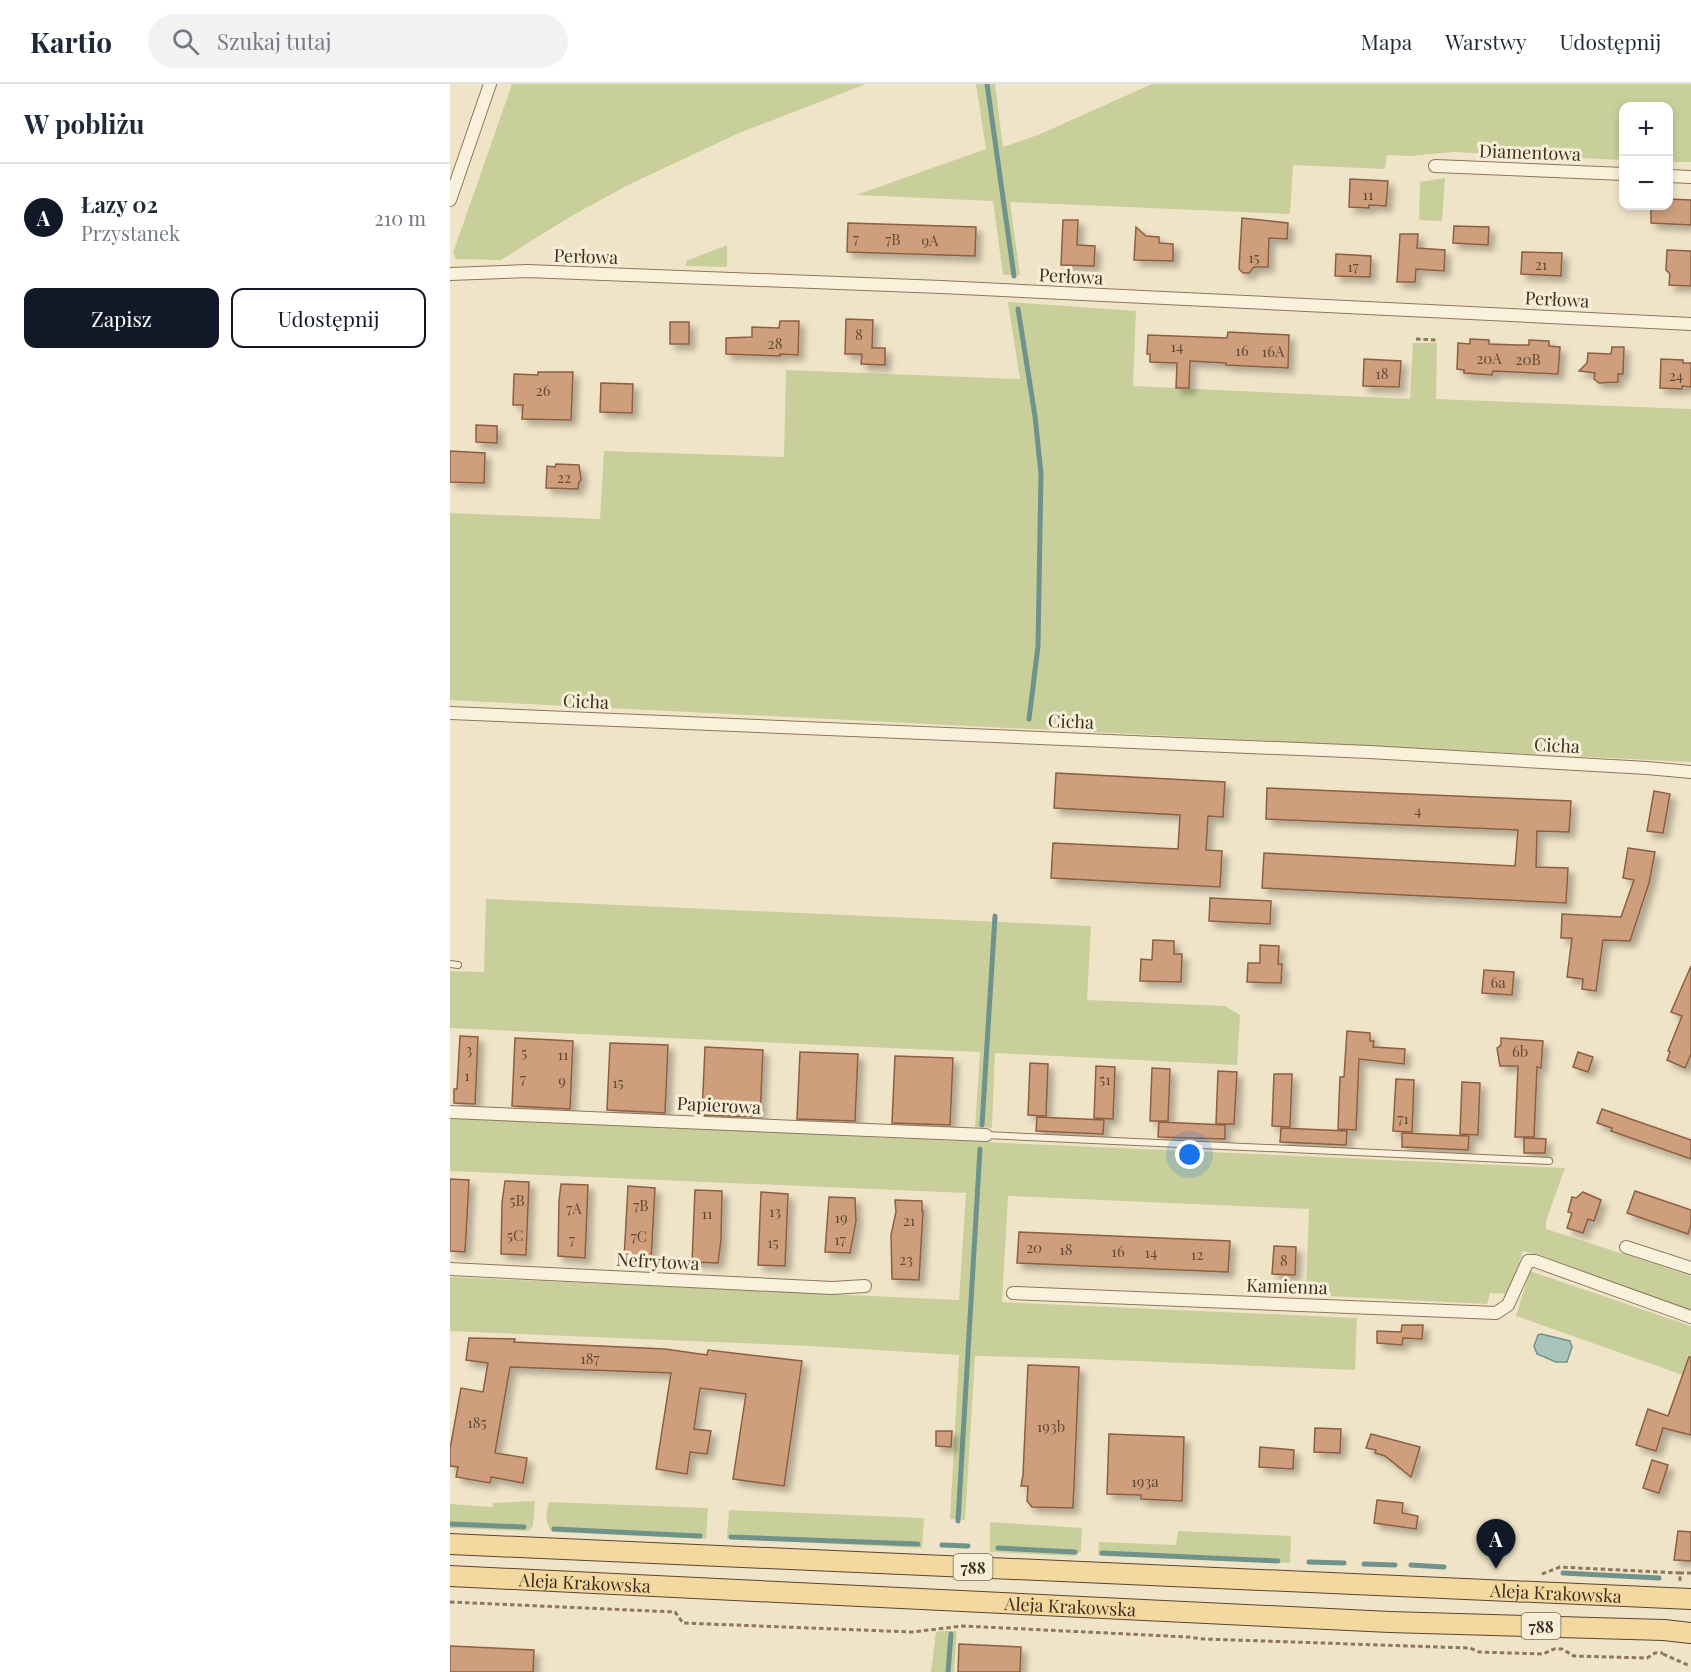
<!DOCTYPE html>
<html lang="pl">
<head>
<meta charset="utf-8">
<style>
	body { margin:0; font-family:"Playfair Display",serif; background:#f2f2f3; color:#1f2937 }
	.controls { position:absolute; right:18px; top:18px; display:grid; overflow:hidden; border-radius:12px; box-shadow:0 3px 9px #0003 }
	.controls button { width:54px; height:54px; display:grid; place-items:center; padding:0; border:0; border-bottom:2px solid #e0e1e3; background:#fff; color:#1f2937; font:30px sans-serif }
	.you { position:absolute; left:740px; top:1071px; width:21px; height:21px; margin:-15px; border:4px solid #fff; border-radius:50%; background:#1a73e8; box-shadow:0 0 0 9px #1a73e833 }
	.badge { display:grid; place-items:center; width:39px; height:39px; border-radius:50%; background:#111827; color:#fff; font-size:20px; font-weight:700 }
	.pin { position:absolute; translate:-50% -50px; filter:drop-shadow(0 2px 3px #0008) }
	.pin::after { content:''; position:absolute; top:32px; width:21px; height:18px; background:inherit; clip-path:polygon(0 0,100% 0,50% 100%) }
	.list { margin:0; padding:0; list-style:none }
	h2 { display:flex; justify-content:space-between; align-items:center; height:78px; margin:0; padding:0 24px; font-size:26px }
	h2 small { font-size:20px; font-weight:400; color:#747a83 }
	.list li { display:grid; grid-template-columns:39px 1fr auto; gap:18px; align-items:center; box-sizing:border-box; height:108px; padding:0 24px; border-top:2px solid #e0e1e3 }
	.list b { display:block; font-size:22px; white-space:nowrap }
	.list p { margin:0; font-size:20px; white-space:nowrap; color:#747a83 }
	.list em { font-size:20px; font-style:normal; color:#747a83 }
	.actions { display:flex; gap:12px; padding:18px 24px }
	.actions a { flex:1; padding:14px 0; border:2px solid #111827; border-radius:12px; text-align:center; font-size:21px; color:#111827 }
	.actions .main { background:#111827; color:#fff }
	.icon { flex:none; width:33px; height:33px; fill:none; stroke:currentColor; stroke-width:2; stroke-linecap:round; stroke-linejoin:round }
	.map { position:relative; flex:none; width:1241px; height:1588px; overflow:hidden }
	header { display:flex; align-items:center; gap:36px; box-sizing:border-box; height:84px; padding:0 30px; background:#fff; border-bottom:2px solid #e0e1e3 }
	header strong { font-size:28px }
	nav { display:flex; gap:33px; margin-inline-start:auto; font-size:21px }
	.search { width:420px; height:54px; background:#f2f2f3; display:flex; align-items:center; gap:15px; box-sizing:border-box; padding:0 21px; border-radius:33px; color:#747a83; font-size:22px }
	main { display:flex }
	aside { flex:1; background:#fff }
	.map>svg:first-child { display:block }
</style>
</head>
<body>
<header>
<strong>Kartio</strong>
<div class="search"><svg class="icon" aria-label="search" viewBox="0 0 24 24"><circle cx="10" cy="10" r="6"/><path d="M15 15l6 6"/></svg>Szukaj tutaj</div>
<nav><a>Mapa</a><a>Warstwy</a><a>Udostępnij</a></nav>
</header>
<main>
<aside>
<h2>W pobliżu<small></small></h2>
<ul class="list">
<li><span class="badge">A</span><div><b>Łazy 02</b><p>Przystanek</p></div><em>210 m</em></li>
</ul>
<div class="actions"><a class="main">Zapisz</a><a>Udostępnij</a></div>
</aside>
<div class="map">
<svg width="1241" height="1588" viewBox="0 0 1241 1588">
	<defs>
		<filter id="shadow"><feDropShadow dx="5.5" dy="5.5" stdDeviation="3" flood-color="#0004"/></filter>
	</defs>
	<rect width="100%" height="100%" fill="#f0e4c8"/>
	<g fill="#c9cf9b">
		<path d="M62,0H416L289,49L178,101L118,134L51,176L6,175L3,169Z"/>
		<path d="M526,0H545L553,63L588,51L702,0H1241V78H1219L1218,22H1174L1173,76L1004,68L960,72L937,71L935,85L843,81L840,130L560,118L570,191H553L543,117L406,111L536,65Z"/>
		<path d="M995,94L992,137L969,136L970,98Z"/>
		<path d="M277,161V183L236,182V177Z"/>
		<path d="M558,218L686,227L683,302L960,315L963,259H987L986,315L1241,325V678L0,616V429L150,435L154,367L334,373L336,286L570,295Z"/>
		<path d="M36,815L641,842L637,916L775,922L790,931L787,981L545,969L542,1044L525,1043L530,968L0,944V887L34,888Z"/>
		<path d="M0,1034L1115,1084L1096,1137V1145L1241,1192V1229L1073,1167L1058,1210L1040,1209L1037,1220L856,1211L859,1125L558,1112L552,1218L907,1234L905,1286L610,1274L525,1272L515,1436L500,1435L509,1271L360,1262L0,1247V1193L509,1216L516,1109L0,1087Z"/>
		<path d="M1080,1187L1241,1242V1294L1066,1232Z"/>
		<path d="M85,1417L83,1442L78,1447L0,1444V1420L43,1423V1419Z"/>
		<path d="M99,1418L258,1424L256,1455L102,1448C94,1437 96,1430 99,1418Z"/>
		<path d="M279,1426L474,1434L472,1464L277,1455Z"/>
		<path d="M540,1438L632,1444L631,1467L625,1472L540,1468Z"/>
		<path d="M728,1447L841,1452L840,1479L648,1472L649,1458L726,1461Z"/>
		<path d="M493,1547H507L504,1588H481L486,1548Z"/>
	</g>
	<path fill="#a9c4bc" stroke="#6f938a" stroke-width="1.5" d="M1091,1250L1120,1257L1122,1263L1117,1278H1106L1087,1270L1084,1262L1088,1251Z"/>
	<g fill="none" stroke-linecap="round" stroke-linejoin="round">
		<g stroke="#6f938a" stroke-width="5">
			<path d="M537,0L564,192"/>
			<path d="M568,225L585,332L591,390L588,562L579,635"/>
			<path d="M532,1041L545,832"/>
			<path d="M508,1437L530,1065"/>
			<path d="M1,1440L74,1443"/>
			<path d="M104,1445L250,1452"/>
			<path d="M281,1453L468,1460"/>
			<path d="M492,1461L518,1462"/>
			<path d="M548,1464L625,1468"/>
			<path d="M652,1469L828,1477"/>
			<path d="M859,1478L894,1479"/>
			<path d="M914,1480L945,1481"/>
			<path d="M961,1481L994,1483"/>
			<path d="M1113,1489L1209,1494"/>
			<path d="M498,1588L501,1550"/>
		</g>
	</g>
	<g fill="#cf9f7d" stroke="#8d5f41" stroke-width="1.5" filter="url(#shadow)">
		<path d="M900,95L938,97L936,122L919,121V124L899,123Z"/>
		<path d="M1218,115L1241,116V141L1201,139V122H1218Z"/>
		<path d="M792,134L838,139L837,155L819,154L818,183H804L799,189H793L789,185Z"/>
		<path d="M613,136H628L627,161L645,162L644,182L611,181Z"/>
		<path d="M398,139L526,143L525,172L397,168Z"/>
		<path d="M1004,142L1039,143L1038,161L1003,159Z"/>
		<path d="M686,143L696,152L709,153V159L723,160V177L684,176Z"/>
		<path d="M950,150H968L967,164L995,166L994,187L966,185L965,198H947Z"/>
		<path d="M1217,166L1241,167V202L1219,201L1220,190L1216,186Z"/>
		<path d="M1072,168L1112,169L1111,192L1071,190Z"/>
		<path d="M886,170L921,172L920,193L885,192Z"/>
		<path d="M396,235L423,236L422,264H435V281L411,280L412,270H395Z"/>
		<path d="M330,237H349L348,271L330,270V272L276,270V254L302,253V243L329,244Z"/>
		<rect x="220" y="238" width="19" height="22"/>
		<path d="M778,248L839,251L838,284L776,281V279L740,277L739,304H726L727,279L700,278V270H697L698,251L777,254Z"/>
		<path d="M1020,255L1039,256V260L1068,261H1079V256L1099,257V262L1110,263L1108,290L1043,287L1042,291L1014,289V286L1007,285L1008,259L1020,260Z"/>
		<path d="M1162,263H1174L1173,290H1168V298L1149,299L1144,295L1145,289L1129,287L1137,279L1138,269L1161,270Z"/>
		<path d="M914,275L951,277L949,303L913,302Z"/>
		<path d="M1211,275L1233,276V279H1241V303L1232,302V305L1210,304Z"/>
		<path d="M88,288H123L121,336L72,335L73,321H63L64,290L88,291Z"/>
		<path d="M151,299L183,300L182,329L150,328Z"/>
		<path d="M26,341L47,342V359L26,358Z"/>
		<path d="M0,367L35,369L34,399L0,398Z"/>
		<path d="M106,380L129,381L131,396L129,398L128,405L96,404L97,382L105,383Z"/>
		<path d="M606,689L775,698L773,733L758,732L756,766L772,767L770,803L601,794L603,759L728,765L730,731L604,724Z"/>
		<path d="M817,704L1121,717L1119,748L1087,747L1086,783L1118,784L1116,819L812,804L814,769L1065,782L1068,746L816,735Z"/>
		<path d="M1204,707L1220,710L1213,749L1197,747Z"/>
		<path d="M1178,764L1205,768L1199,799L1180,857L1153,856L1146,907L1132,905L1133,895L1117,893L1122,854H1111L1112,830L1171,833L1184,796L1173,794Z"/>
		<path d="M760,814L821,817L820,840L759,837Z"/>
		<path d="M703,856L724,857V870H732L731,898L690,897L691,875L702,876Z"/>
		<path d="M810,861L829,862L828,880H832L831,899L797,898L798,879H810Z"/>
		<path d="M1241,882V970L1235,984L1217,976L1220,968L1218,967L1232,932L1221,928Z"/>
		<path d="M1034,886L1064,888L1062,911L1032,909Z"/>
		<path d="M897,947L920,949V957H924L923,963L955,965L954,980L909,975L906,1046L888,1045L890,993H894Z"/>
		<path d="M10,952L28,953L25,1020L4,1019V1005H7Z"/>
		<path d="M65,954L123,957L120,1025L62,1022Z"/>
		<path d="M1051,954L1093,957L1091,984L1087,983L1084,1053H1065L1068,982H1050L1047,964L1051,961Z"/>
		<path d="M160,959L218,961L215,1029L157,1026Z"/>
		<path d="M255,963L313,966L310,1033L252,1031Z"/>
		<path d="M350,968L408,970L405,1037L347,1035Z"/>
		<path d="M1128,968L1143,973L1138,988L1123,983Z"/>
		<path d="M445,972L503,974L500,1041L442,1039Z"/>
		<path d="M580,979L598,980L596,1032L578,1031Z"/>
		<path d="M646,982L665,983L663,1035L644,1034Z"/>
		<path d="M702,984L720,985L718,1037H700Z"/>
		<path d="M768,987L787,988L784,1040H766Z"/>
		<path d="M824,990H842L840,1043L822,1042Z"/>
		<path d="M946,995L964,996L962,1048L943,1047Z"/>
		<path d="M1012,998L1030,999L1028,1051L1010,1050Z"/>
		<path d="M1152,1025L1241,1056V1075L1161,1047L1162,1044L1147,1039Z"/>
		<path d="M587,1033L654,1036L653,1050L586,1047Z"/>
		<path d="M709,1038L775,1041V1055L708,1053Z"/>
		<path d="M831,1044L897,1047L896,1061L830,1058Z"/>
		<path d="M952,1049L1019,1052L1018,1066L952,1063Z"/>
		<path d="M1074,1054L1096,1055L1095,1069H1074Z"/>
		<path d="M0,1095L19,1096L15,1168L0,1167Z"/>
		<path d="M55,1097L79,1098L76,1171L51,1170L52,1119Z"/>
		<path d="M111,1100L138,1101L135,1174L108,1172L109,1117Z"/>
		<path d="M178,1102L205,1104L201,1176L174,1175Z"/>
		<path d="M245,1106L272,1107L271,1156L268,1179L242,1178Z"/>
		<path d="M1185,1107L1241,1126V1141L1238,1150L1177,1129Z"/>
		<path d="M311,1108L338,1110L335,1182L308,1181Z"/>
		<path d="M1133,1108L1151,1116L1144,1137L1138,1135L1133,1149L1117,1144L1122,1129L1118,1128L1122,1113L1126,1114Z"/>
		<path d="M379,1113L405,1114L406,1137L400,1169L375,1168Z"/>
		<path d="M445,1116L472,1117V1127H473L469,1196L442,1195L441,1151L446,1128Z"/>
		<path d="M569,1148L780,1157L778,1188L567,1179Z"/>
		<path d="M824,1162L846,1163L845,1191L822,1190Z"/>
		<path d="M952,1241H973L972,1255L953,1254L952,1261L927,1259V1247L951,1248Z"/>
		<path d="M19,1254L65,1255L64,1258L215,1265L257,1271L258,1266L352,1277L334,1402L283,1395L296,1310L250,1304L244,1345L261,1347L257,1370L240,1368L237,1390L206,1385L221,1289L60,1283L45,1369L77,1374L73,1399L41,1393L40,1399L6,1393L8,1383L0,1382V1365L11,1304L33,1308L38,1279L16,1276Z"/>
		<path d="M1239,1273H1241V1351L1213,1344L1206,1367L1186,1361L1198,1325L1218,1332Z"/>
		<path d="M578,1281L629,1283L623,1424L582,1423L577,1417L578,1402H571L573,1391Z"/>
		<path d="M865,1344L891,1345L890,1369L864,1368Z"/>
		<path d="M486,1347H502L501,1363L486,1362Z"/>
		<path d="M659,1350L734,1353L732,1417L691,1415V1411L657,1410Z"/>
		<path d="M921,1350L970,1363L961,1393L935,1372L925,1369L926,1366L916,1364Z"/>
		<path d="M810,1363L844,1366L843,1385L809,1383Z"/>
		<path d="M1202,1376L1218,1381L1209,1409L1193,1404Z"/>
		<path d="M927,1416L953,1419L952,1429L968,1432L966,1445L924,1439Z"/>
		<path d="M1228,1447L1241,1448V1477L1224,1476Z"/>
		<path d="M509,1560L571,1563L570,1588H508Z"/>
		<path d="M0,1562L84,1566L83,1588H0Z"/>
	</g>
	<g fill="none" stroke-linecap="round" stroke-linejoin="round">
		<g stroke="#8d765c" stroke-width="8">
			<g id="service">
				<path d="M0,880L8,881"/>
				<path d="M536,1051L1099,1077"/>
			</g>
		</g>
		<g stroke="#8d765c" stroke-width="14">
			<g id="minor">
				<path d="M985,82L1174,90"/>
				<path d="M1218,92L1241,93"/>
				<path d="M0,116L40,0"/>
				<path d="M0,190L77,187L491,203L1241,240"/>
				<path d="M0,629L919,668L1197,684L1241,688"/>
				<path d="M0,1028L536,1051"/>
				<path d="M1176,1163L1241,1184"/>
				<path d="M0,1185L382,1204L415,1202"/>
				<path d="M563,1209L1046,1229L1058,1221L1078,1177H1085L1241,1233"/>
			</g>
		</g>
		<g stroke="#5b4430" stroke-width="22">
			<g id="primary">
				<path id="s1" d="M0,1460L1241,1515"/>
				<path id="s2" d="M0,1492L940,1538L1214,1546L1241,1549"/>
			</g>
		</g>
		<g stroke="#8d765c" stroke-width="3" stroke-dasharray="4.5 3" stroke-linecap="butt">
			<path d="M966,255L986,256"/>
			<path d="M1092,1490L1110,1483L1230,1489"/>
			<path d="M1230,1497V1489H1241"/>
			<path d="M0,1518L225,1528L233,1539L462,1548L513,1542L738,1553L753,1555L1020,1564L1029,1568L1093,1570L1104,1565H1112L1124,1572L1197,1574L1205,1569H1213"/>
			<path d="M1213,1570L1238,1581"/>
		</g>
		<use href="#service" stroke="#faf1dc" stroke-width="6"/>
		<use href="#minor" stroke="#faf1dc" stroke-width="12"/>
		<use href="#primary" stroke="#f3d9a0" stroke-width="20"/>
	</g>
	<g text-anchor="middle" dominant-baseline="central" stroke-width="6" stroke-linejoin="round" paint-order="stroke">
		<g font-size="15" fill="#624a37">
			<text x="918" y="110">11</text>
			<text x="406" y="154">7</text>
			<text x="443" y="155">7B</text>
			<text x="480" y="156">9A</text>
			<text x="804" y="173">15</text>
			<text x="1091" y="180">21</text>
			<text x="903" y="182">17</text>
			<text x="409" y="250">8</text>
			<text x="325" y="259">28</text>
			<text x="727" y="262">14</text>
			<text x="792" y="266">16</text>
			<text x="823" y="267">16A</text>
			<text x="1039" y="274">20A</text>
			<text x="1078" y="275">20B</text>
			<text x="932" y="289">18</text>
			<text x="1226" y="291">24</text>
			<text x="93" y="306">26</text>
			<text x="114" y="393">22</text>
			<text x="968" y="726">4</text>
			<text x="1048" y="898">6a</text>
			<text x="19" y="965">3</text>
			<text x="1070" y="967">6b</text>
			<text x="74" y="968">5</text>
			<text x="113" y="970">11</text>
			<text x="17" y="991">1</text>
			<text x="73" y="994">7</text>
			<text x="655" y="995">51</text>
			<text x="112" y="996">9</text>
			<text x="168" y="998">15</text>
			<text x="953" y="1034">71</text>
			<text x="67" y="1116">5B</text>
			<text x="191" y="1121">7B</text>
			<text x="124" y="1124">7A</text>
			<text x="325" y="1127">13</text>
			<text x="257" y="1129">11</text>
			<text x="391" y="1133">19</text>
			<text x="459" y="1136">21</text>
			<text x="65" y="1151">5C</text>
			<text x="189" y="1152">7C</text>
			<text x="122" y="1155">7</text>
			<text x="390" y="1155">17</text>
			<text x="323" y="1158">15</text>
			<text x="584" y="1163">20</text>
			<text x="616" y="1165">18</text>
			<text x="668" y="1167">16</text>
			<text x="701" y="1168">14</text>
			<text x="747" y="1170">12</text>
			<text x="456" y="1175">23</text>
			<text x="834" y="1176">8</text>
			<text x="140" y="1274">187</text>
			<text x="27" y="1338">185</text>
			<text x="601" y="1342">193b</text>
			<text x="695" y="1397">193a</text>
		</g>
		<g fill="#f7eed8" stroke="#756857" stroke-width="1.5">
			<rect x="503.5" y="1470" width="39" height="26" rx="4.5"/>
			<rect x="1071.5" y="1529" width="39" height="26" rx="4.5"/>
		</g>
		<g font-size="16" font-weight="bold" fill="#3d2e20">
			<text x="523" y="1483">788</text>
			<text x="1091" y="1542">788</text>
		</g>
		<g font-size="18" fill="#3d2e20" stroke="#f7eed8">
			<text transform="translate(1080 68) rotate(2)">Diamentowa</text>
			<text transform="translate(136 172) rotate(2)">Perłowa</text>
			<text transform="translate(621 192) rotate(3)">Perłowa</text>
			<text transform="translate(1107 215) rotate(3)">Perłowa</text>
			<text transform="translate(136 617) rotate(2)">Cicha</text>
			<text transform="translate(621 637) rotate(2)">Cicha</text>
			<text transform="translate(1107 661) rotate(3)">Cicha</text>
			<text transform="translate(269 1021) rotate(3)">Papierowa</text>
			<text transform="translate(208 1177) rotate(3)">Nefrytowa</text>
			<text transform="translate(837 1202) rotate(2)">Kamienna</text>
			<text stroke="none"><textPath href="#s2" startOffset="135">Aleja Krakowska</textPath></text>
			<text stroke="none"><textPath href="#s1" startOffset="1107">Aleja Krakowska</textPath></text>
			<text stroke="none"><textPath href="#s2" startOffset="621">Aleja Krakowska</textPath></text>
		</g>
	</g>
</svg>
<div class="controls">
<button>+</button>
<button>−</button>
</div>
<div class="you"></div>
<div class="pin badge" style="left:1046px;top:1485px">A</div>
</div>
</main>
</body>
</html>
